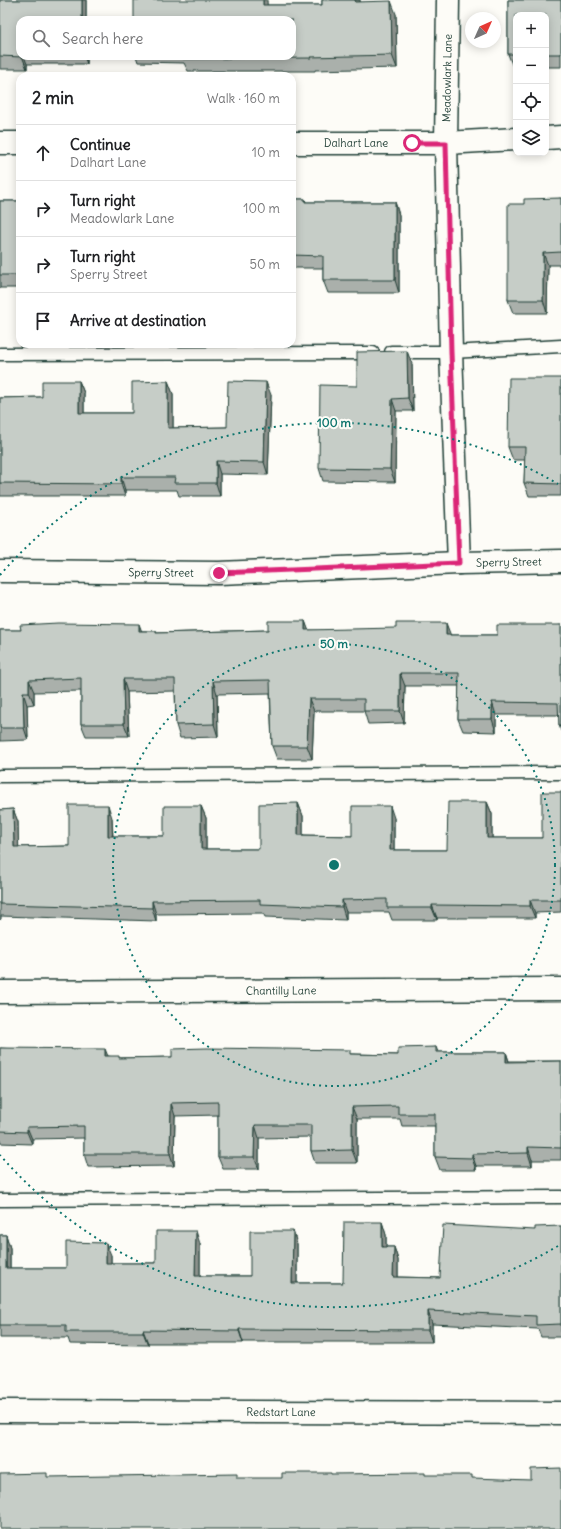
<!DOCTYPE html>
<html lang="en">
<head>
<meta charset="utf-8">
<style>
	body { margin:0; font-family:Delius,sans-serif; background:#f6f6f6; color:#202124 }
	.controls { position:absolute; right:12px; top:12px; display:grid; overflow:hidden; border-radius:8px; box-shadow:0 2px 10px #0003 }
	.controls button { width:36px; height:36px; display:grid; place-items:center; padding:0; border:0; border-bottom:1px solid #e0e0e0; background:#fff; color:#202124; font:20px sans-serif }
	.compass { position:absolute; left:465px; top:12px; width:36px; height:36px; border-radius:50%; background:#fff; box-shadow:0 2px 10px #0003; rotate:45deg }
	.stop { position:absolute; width:12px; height:12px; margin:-9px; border:3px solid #db2777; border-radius:50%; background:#fff }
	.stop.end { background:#db2777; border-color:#fff; box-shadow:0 1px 4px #0008 }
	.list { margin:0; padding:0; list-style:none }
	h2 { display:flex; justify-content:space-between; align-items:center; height:52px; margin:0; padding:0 16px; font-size:17px }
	h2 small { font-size:13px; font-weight:400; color:#757577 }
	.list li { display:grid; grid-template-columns:26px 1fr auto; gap:12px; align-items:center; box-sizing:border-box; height:56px; padding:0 16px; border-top:1px solid #e0e0e0 }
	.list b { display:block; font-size:15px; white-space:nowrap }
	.list p { margin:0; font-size:13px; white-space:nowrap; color:#757577 }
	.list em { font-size:13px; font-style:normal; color:#757577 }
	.icon { flex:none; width:22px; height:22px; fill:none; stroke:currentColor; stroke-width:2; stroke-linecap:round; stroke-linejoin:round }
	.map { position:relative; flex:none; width:561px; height:1529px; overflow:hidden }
	.search { position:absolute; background:#fff; box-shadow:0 2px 10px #0003; left:16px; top:16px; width:280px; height:44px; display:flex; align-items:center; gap:10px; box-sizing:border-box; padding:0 14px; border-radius:12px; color:#757577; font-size:15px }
	.panel { position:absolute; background:#fff; box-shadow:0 2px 10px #0003; left:16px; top:72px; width:280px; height:276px; border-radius:12px }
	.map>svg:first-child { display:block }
</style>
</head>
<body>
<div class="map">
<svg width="561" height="1529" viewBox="0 0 561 1529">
	<rect width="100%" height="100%" fill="#fdfcf7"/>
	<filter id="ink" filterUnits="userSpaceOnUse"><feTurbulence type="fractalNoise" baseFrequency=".025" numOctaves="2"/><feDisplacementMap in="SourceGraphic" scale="8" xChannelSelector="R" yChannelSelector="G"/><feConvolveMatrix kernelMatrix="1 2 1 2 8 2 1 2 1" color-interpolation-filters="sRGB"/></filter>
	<g filter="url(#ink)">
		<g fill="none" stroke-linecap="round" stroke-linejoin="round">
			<g stroke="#1f3d34" stroke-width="15">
				<g id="service">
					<path d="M391,352H451L561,346"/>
					<path d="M0,354L373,353"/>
					<path d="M0,776L561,773"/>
					<path d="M0,1200L561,1197"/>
				</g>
			</g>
			<g stroke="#1f3d34" stroke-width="25">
				<g id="minor">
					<path d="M448,0L446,143L451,352L459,563"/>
					<path d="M546,138L561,137"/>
					<path d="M0,143H20"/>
					<path id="s1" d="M292,143H446L516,139"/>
					<path id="s2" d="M0,571L219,573L459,563L561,561"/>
					<path id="s3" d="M0,992L561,989"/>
					<path id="s4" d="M0,1411L561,1413"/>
				</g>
			</g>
			<use href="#service" stroke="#fdfcf7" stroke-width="12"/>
			<use href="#minor" stroke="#fdfcf7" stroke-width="22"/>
		</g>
		<g fill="#aab0ab" stroke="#1f3d34">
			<path d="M0,0H86V20H20V56H87V64H27V69H0Z"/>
			<path d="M322,0H360V2L396,14L397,68L315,70V71H188L184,63L138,62L136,56H292L267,5H322Z"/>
			<path d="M508,0H561V67H546V15H516V67H513L508,54Z"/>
			<path d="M561,198V265H548L547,313H513L508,300L524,204Z"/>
			<path d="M292,199H305L306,202H395L399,215V293H328L323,280V268H292Z"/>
			<rect x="0" y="201" width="20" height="87"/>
			<path d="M412,364L413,411H396L395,482L323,481L319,468Z"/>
			<path d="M561,378V496H529L524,483L525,460H513L508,447Z"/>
			<path d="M79,381L84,393V413H132L168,381L173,394V428L227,427L271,395L268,475L220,474V496H179L177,490H125V496H0V398L42,397Z"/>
			<path d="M305,621L308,630L450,635H497L561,625V731L559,725V715H496V732L463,731L458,719L459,686H405L404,723L368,724L364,711H314L312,759H277L272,746L270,693L217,694L218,737L180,738L176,725L175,691L127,692L129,736H86L81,724V691L34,692V704L27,705L28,740L0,741V630L156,631V633L268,630Z"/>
			<path d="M561,792V912L535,913V918H437V920H392L389,912H346V920L265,917L263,913L156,914V921L1,916V919L0,920V810L13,809L18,822V847L69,846L112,818L113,836H164L201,806L206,818V849H259L298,803L303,816V835L352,836L394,818V850H447L487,802L492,814V838H542Z"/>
			<path d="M436,1047L438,1052H506L509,1061H561V1160H532V1166H476V1170H440L435,1157V1126H402L400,1119H357V1163H315L311,1151V1137L259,1138V1169H223L218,1157V1115L175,1116L174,1166L88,1167L84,1154V1138L32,1139V1144L0,1143V1048L108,1056L120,1058L352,1054L398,1055Z"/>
			<path d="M382,1222L386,1235V1247H394L398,1260V1277L440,1278L535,1230L561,1226V1337H541L538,1329L432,1324V1342H243V1343H148V1345L70,1344L68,1338H0V1235H6L10,1248V1268H66L111,1255V1263H156L200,1244V1276H250L293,1231L297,1244V1283H343Z"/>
		</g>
		<g fill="#8b908b" stroke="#1f3d34">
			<rect x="82" y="0" width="4" height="20"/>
			<path d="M263,0H267L268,18L263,5Z"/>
			<path d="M355,0H360V14L355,2Z"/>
			<path d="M391,1L396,14L397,68L392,55Z"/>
			<path d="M22,56H24L27,64V69Z"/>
			<path d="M84,56H87V64Z"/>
			<path d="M395,202L399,215V293L395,280Z"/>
			<path d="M543,253L548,265L547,313L543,300Z"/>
			<path d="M407,351L412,364L413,411L408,398Z"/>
			<path d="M79,381L84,393V426L79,413Z"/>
			<path d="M168,381L173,394V440L168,428Z"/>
			<path d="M266,382L271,395L268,475L264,462Z"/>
			<path d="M392,399L396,411L395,482L390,469Z"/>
			<path d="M216,461L220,474V496L216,483Z"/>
			<path d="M121,477L125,490V496L121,484Z"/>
			<path d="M305,621L310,634L305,630Z"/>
			<path d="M446,623L451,636L446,635Z"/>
			<path d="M139,624L144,637L139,631Z"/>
			<path d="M400,673L405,686L404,723L400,711Z"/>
			<path d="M123,679L127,692L129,736L124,724Z"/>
			<path d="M29,680L34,692V704L29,692Z"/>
			<path d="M213,681L217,694L218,737L214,724Z"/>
			<path d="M23,692L27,705L28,740L24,728Z"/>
			<path d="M309,699L314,711L312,759L307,746Z"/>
			<path d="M492,702L496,715V732L492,719Z"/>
			<path d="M487,802L492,814V850L487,838Z"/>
			<path d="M298,803L303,816V848L298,835Z"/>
			<path d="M108,805L112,818L113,849L108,836Z"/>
			<path d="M201,806L206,818V862L201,849Z"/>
			<path d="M390,806L394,818V863L390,850Z"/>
			<path d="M13,809L18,822L19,860L14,847Z"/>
			<path d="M342,900L346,912V920L342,907Z"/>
			<path d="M530,900L535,913V918L530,906Z"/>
			<path d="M152,901L156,914V921L152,908Z"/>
			<path d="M432,905L437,918V920L432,908Z"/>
			<path d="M105,1049L110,1061L105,1056Z"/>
			<path d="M506,1052L510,1065L506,1062Z"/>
			<path d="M171,1103L175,1116L174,1166L170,1154Z"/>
			<path d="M352,1107L357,1119V1163L352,1150Z"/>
			<path d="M255,1125L259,1138V1169L254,1157Z"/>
			<path d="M27,1127L32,1139V1144L27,1132Z"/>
			<path d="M528,1147L532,1160V1166L528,1153Z"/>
			<path d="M472,1154L476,1166V1170L472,1158Z"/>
			<path d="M382,1222L386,1235V1260L382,1247Z"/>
			<path d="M196,1231L200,1244V1288L195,1276Z"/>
			<path d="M293,1231L297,1244V1295L292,1283Z"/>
			<path d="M6,1235L10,1248V1281L6,1268Z"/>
			<path d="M106,1243L111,1255V1275L106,1263Z"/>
			<path d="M394,1247L398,1260V1290L393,1277Z"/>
			<path d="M428,1311L432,1324V1342L428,1330Z"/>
			<path d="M239,1329L243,1342V1343L239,1331Z"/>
			<path d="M143,1330L148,1343V1345L143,1332Z"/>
		</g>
		<g fill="#c6cdc7" stroke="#1f3d34">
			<path d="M0,0H82V20H20V56H22V57L0,56Z"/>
			<path d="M134,0H263V5H322V0H355V2L391,1L392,55L310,57L311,58L183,59V56H292V20H134Z"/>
			<path d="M508,0H561V54H546V15H516V54H508Z"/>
			<path d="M561,198V252L543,253V300H508V204H524V199Z"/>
			<path d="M292,199H305V202H395V280H323V256L292,255Z"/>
			<rect x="0" y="201" width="20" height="74"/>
			<path d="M407,351L408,398L392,399L390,469L319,468L320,385L357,386V352Z"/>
			<path d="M509,378H561V484L524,483L525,447H508Z"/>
			<path d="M42,381H79V413H132V382L168,381V428L227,427L228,381L266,382L264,462L216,461V483H174L175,477H121V484L0,483V398L42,397Z"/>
			<path d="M268,621H305V630L396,628V623H446V635H497V625H561V725H559L558,703L492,702V719H458L459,673H400V711H364V699H309L307,746H272L270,680L213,681L214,724L176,725L175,679H123L124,724H81V678L29,680V692H23L24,728H0V630H21L20,625L58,623L139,624V631H156V633L268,630Z"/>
			<path d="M542,792H561V900H530V906L432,905V908H387V899L342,900V907L260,904V900L152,901V908L0,904V810L13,809L14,847L69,846V805H108V836H164V806H201V849H259V804L298,803V835L352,836V806H390V850H447L448,802H487V838H542Z"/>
			<path d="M436,1047V1052H506V1062L561,1061V1148L528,1147V1153L472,1154V1158L435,1157V1114H398V1106L352,1107V1150L311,1151V1125H255L254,1157H218V1102L171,1103L170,1154H84V1126L27,1127V1132L0,1131V1048L105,1049V1056H119V1058L172,1057V1049L207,1048L350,1050V1054L398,1055V1048Z"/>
			<path d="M344,1222H382V1247H394L393,1277L440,1278L443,1225L535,1230V1227L561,1226V1324L536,1325V1316L428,1311V1330L239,1329V1331L143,1330V1332H66V1325H0V1235H6V1268H66V1242L106,1243V1263H156V1231H196L195,1276H250V1231H293L292,1283H343Z"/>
			<path d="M561,1468V1529H0V1474L47,1473V1477L237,1474V1478H282V1473H331V1474L425,1473V1475H472V1478L531,1480V1469Z"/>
		</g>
	</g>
	<g fill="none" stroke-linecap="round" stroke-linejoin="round" filter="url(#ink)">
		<path stroke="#db2777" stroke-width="5" d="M219,573L459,563L451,352L446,143H412"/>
	</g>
	<g fill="none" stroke="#0f766e" stroke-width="2" stroke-dasharray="2 4">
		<circle cx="334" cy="865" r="221"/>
		<path d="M558 1246A442 442 0 0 1 0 1155M0 575A442 442 0 0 1 558 484"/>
	</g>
	<g text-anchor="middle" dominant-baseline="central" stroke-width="4" stroke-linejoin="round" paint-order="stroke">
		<g font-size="11" fill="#1f3d34" stroke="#fdfcf7">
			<text transform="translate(447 78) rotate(-89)">Meadowlark Lane</text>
			<text stroke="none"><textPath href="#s1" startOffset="64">Dalhart Lane</textPath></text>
			<text stroke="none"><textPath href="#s2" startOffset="509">Sperry Street</textPath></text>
			<text stroke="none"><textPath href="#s2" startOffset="161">Sperry Street</textPath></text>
			<text stroke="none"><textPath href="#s3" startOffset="281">Chantilly Lane</textPath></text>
			<text stroke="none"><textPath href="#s4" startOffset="281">Redstart Lane</textPath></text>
		</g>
	</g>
	<circle cx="334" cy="865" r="6" fill="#0f766e" stroke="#fdfcf7" stroke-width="2"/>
	<g font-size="12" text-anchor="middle" font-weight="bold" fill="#0f766e" stroke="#fdfcf7" stroke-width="4" stroke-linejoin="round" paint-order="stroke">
		<text x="334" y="427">100 m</text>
		<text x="334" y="648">50 m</text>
	</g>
</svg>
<div class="controls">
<button>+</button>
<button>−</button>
<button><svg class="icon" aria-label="locate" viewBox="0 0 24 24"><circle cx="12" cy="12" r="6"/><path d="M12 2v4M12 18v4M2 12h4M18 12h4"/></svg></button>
<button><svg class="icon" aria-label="layers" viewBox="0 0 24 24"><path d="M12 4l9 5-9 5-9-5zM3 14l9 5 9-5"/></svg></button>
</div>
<svg class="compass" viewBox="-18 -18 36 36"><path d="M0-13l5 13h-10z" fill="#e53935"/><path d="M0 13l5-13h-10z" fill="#757577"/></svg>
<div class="stop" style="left:412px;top:143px"></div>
<div class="stop end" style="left:219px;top:573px"></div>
<div class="search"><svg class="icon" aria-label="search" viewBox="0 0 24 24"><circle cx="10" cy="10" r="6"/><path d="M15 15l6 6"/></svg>Search here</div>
<section class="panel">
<h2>2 min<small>Walk · 160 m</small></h2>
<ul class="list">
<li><svg class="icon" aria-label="ahead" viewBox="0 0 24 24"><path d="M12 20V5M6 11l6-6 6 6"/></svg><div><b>Continue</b><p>Dalhart Lane</p></div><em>10 m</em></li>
<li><svg class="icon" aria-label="right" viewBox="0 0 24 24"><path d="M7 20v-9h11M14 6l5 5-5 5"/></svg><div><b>Turn right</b><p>Meadowlark Lane</p></div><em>100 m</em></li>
<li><svg class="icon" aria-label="right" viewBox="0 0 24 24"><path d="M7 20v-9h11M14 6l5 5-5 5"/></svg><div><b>Turn right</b><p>Sperry Street</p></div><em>50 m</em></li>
<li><svg class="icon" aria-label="arrive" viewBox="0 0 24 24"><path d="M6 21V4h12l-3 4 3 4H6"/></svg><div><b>Arrive at destination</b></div></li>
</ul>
</section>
</div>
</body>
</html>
